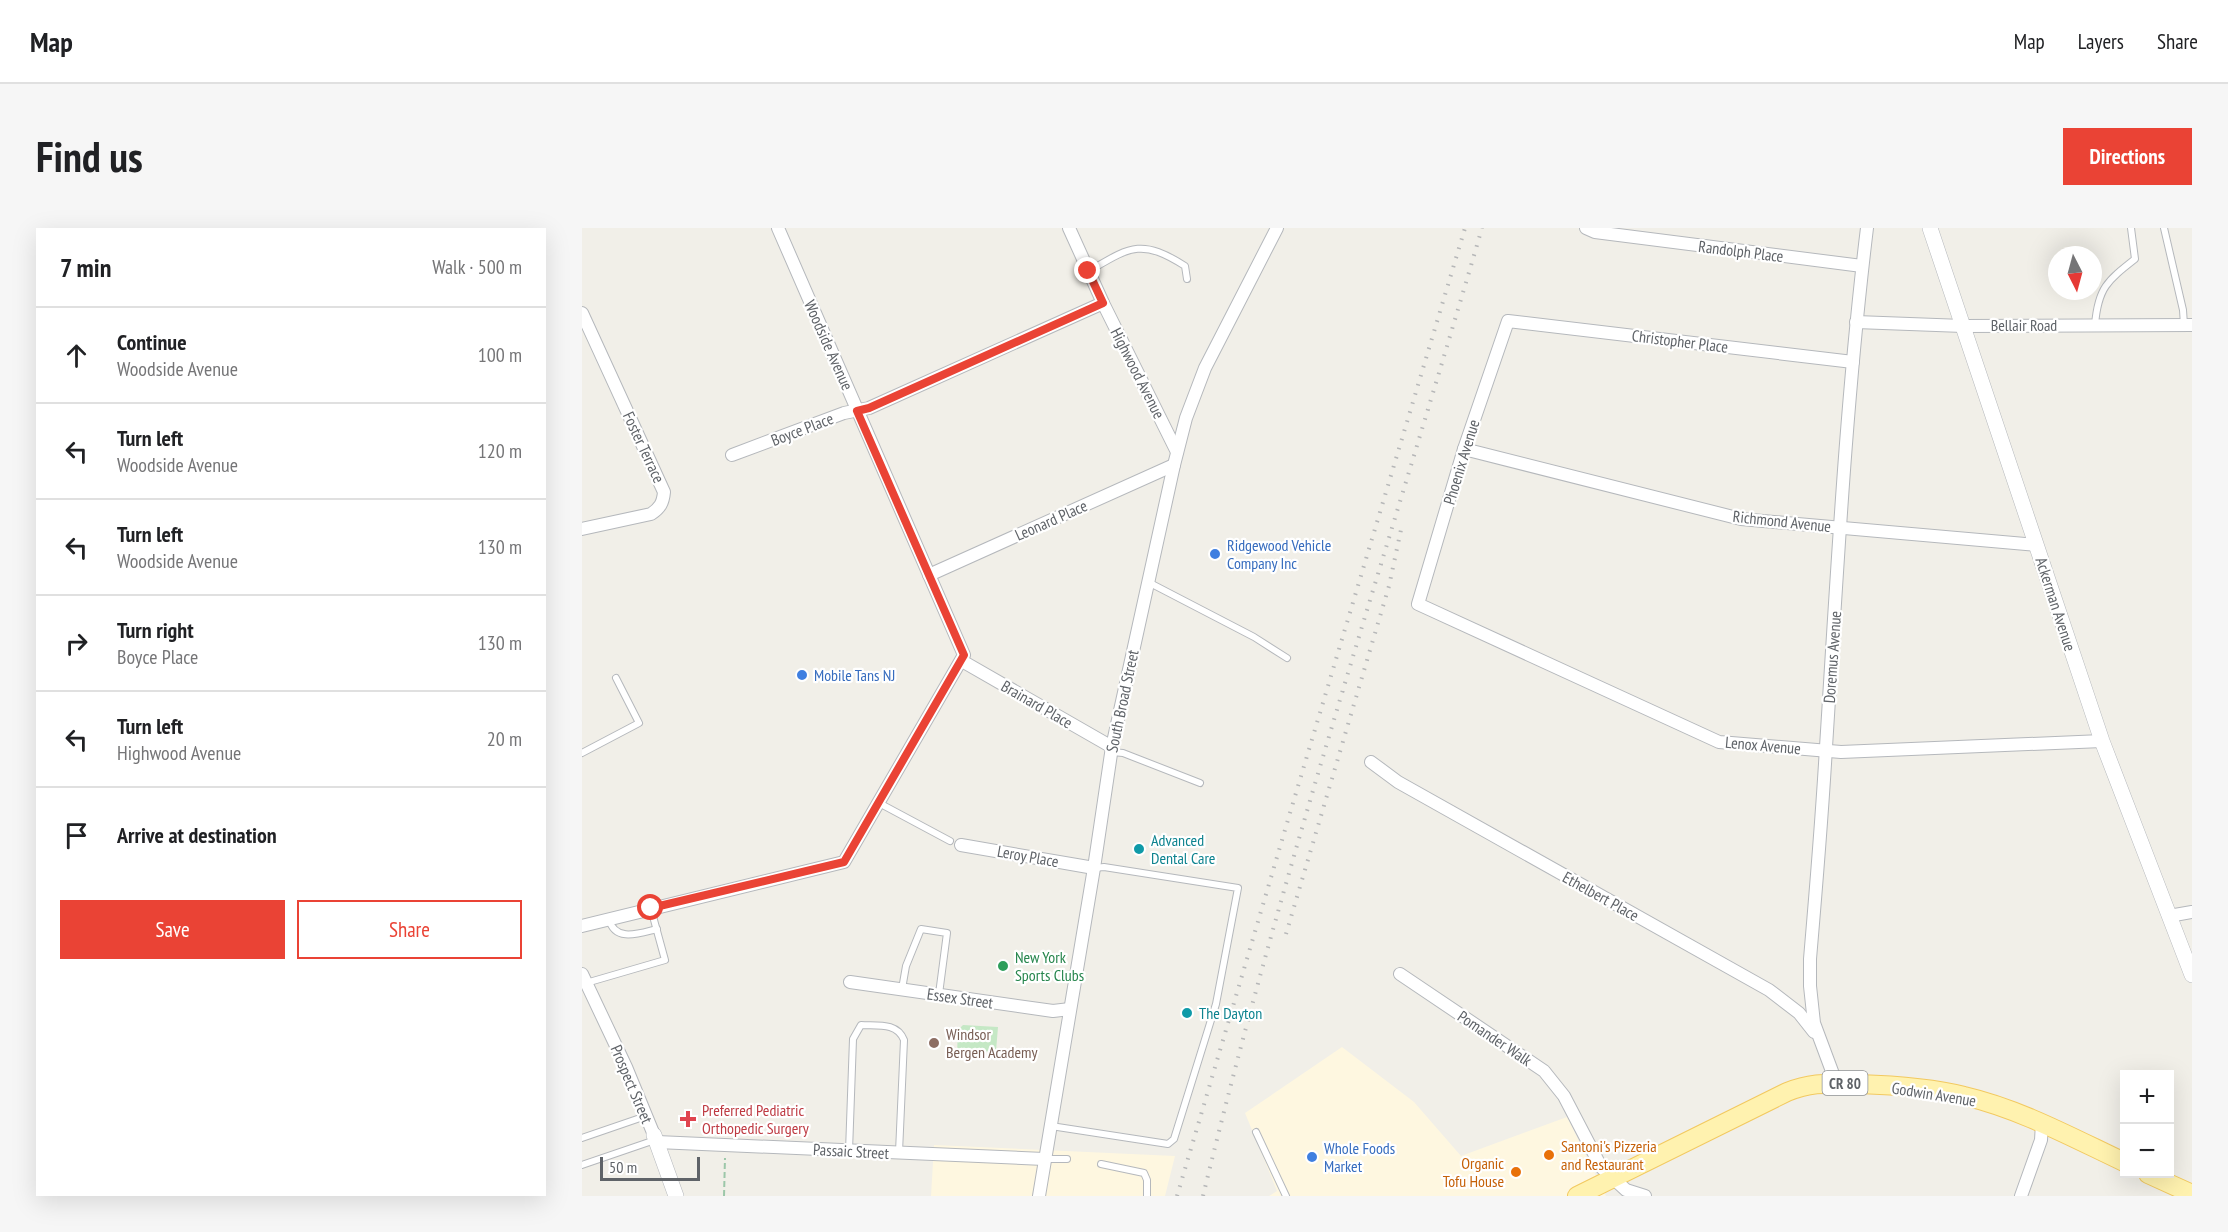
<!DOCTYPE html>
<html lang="en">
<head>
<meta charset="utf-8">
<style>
	body { margin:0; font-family:"PT Sans Narrow",sans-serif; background:#f6f6f6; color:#202124 }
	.controls { position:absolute; right:18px; bottom:18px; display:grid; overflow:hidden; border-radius:0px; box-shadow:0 6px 24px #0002 }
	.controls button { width:54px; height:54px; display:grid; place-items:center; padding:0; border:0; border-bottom:2px solid #e0e0e0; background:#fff; color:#202124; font:30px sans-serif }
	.compass { position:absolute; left:1466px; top:18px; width:54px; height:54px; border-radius:50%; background:#fff; box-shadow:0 6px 24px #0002; rotate:174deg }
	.scale { position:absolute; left:18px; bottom:15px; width:100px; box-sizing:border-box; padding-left:6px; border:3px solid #5f6368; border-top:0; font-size:16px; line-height:21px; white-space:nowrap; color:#5f6368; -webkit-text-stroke:4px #fff; paint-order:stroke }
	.stop { position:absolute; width:18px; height:18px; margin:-14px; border:4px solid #ea4335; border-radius:50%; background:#fff }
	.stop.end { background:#ea4335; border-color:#fff; box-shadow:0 2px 6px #0008 }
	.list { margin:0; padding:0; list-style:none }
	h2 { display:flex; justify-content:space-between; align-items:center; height:78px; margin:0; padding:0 24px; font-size:26px }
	h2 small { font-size:20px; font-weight:400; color:#757577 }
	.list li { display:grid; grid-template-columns:39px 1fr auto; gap:18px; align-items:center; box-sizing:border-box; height:96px; padding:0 24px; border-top:2px solid #e0e0e0 }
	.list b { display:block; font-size:22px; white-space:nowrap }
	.list p { margin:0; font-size:20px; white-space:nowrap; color:#757577 }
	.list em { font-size:20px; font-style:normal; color:#757577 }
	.actions { display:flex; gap:12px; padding:18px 24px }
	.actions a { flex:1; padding:14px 0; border:2px solid #ea4335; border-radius:0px; text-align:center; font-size:21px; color:#ea4335 }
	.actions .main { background:#ea4335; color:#fff }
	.icon { flex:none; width:33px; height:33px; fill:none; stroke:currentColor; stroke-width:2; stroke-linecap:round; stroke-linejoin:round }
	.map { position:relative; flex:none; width:1610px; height:968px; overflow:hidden; border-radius:0px }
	header { display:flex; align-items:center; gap:36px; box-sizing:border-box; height:84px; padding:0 30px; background:#fff; border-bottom:2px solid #e0e0e0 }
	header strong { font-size:28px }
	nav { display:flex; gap:33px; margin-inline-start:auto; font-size:21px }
	.intro { display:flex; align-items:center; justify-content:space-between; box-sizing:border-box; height:144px; padding:0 36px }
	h1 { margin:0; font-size:42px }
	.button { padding:15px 27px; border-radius:0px; background:#ea4335; color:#fff; font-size:21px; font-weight:700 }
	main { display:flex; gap:36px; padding:0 36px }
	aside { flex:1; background:#fff; border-radius:0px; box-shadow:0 6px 24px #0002 }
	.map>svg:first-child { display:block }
</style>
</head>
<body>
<header>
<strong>Map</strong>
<nav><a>Map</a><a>Layers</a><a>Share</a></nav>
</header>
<div class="intro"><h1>Find us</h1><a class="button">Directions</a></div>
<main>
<aside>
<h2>7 min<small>Walk · 500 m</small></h2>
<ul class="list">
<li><svg class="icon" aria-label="ahead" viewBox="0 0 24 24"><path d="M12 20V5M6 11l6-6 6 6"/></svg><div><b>Continue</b><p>Woodside Avenue</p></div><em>100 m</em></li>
<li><svg class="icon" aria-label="left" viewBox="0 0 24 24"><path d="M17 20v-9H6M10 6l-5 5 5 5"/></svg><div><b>Turn left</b><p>Woodside Avenue</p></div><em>120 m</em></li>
<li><svg class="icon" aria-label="left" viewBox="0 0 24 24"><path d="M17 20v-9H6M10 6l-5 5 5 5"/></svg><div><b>Turn left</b><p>Woodside Avenue</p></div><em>130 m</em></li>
<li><svg class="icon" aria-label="right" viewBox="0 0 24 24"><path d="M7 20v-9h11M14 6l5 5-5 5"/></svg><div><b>Turn right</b><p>Boyce Place</p></div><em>130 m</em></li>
<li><svg class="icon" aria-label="left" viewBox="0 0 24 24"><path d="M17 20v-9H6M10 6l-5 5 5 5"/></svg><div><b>Turn left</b><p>Highwood Avenue</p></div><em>20 m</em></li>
<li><svg class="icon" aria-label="arrive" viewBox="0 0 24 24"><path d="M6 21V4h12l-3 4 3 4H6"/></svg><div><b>Arrive at destination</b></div></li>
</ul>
<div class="actions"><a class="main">Save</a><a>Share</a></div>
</aside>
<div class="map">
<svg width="1610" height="968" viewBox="0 0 1610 968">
	<rect width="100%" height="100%" fill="#f1efe8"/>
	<g fill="#fef7e0">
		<path d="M760,819L832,874L879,928L985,889L1024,968H687L695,963L663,885Z"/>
		<path d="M352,917L593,928L583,968H349Z"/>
	</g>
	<path fill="#c5e8c5" d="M381,797L416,799L414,823L375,825L376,802Z"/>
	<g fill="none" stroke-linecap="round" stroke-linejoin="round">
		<g stroke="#b5b8bc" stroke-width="8">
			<g id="service">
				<path d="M1582,0L1601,82L1602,97"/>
				<path d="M507,43C548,19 559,10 603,38L605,51"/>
				<path d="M1513,97C1516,60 1525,53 1553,31L1549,0"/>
				<path d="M566,354L672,409L705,430"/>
				<path d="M530,524L541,525L618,555"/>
				<path d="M0,525L57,495L34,450"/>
				<path d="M297,575L368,613"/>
				<path d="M27,691C33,715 58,705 75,701"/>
				<path d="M4,755L83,732L69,681"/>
				<path d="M320,761L324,738L339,701L365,705L357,766"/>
				<path d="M469,898L586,916L592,911L634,776L656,660L522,639L512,640"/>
				<path d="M674,904L704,968"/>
				<path d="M0,910L64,888"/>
				<path d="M267,923L271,811L279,797C295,798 315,794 322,812L317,924"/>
				<path d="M462,931H485"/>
				<path d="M519,936L562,945L565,952V968"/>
				<path d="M0,937L73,912"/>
			</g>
		</g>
		<g stroke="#b5b8bc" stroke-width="14">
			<g id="minor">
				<path d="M487,0L521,75L595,224"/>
				<path d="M1004,0L1013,4L1280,38"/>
				<path d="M0,85L82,264C81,275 78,280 69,286L0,301"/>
				<path d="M1274,94L1381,98L1610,97"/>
				<path d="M1271,134L926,93L882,221L836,376L1137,514L1259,524L1520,513"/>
				<path d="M882,221L1159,291L1454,317"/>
				<path d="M150,227L262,185L287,180L521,75"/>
				<path d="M347,347L592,237"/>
				<path d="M380,433L530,519"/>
				<path d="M789,534L816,554L1187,762L1217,785L1232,804"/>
				<path d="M379,617L512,640"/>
				<path d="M1587,688L1610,684"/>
				<path d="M0,698L262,634L382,427L196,0"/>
				<path d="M0,746L44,839L72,907"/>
				<path d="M818,746L962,843L982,868L1019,939L1044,962L1063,968"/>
				<path d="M268,754L471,783L488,781"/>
				<path d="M1254,854L1232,795L1228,758V731C1234,661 1240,590 1244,519C1255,346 1264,172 1285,0"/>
				<path d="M75,914L462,931"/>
				<path d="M457,968L512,640L530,519L592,237L604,190L623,140L695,0"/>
				<path d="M1439,968L1459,912L1460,895"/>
			</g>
		</g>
		<g stroke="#b5b8bc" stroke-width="16">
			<g id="tertiary">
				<path d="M1348,0L1520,513L1610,747"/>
				<path d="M72,907L94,968"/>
			</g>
		</g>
		<g stroke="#f2c960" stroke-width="20">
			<g id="primary">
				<path d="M1566,946L1610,966"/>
				<path d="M995,968L1205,864C1232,853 1249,856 1277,856C1309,857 1351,860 1382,868C1438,881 1491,910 1542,934"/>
			</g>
		</g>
		<g stroke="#9cc7a9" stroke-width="2" stroke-dasharray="6 3" stroke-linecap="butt">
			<path d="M474,751H476"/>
			<path d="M142,968L143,930"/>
		</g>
		<use href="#service" stroke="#fff" stroke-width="6"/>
		<use href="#minor" stroke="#fff" stroke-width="12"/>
		<use href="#tertiary" stroke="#fff" stroke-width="15"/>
		<use href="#primary" stroke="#fff2af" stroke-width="18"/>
		<g stroke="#b6b7b8" stroke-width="4" stroke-dasharray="1.5 8" stroke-linecap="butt">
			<path d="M704,706L807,358L820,297"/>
			<path d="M595,968L708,585L883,0"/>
			<path d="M621,968C700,641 806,322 900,0"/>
		</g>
	</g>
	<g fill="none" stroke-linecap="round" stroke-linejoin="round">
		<path stroke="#ea4335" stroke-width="8" d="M69,680L262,634L382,427L275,183L287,180L521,75L506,43"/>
	</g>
	<g fill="#3f7fe0" stroke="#fff" stroke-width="2">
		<circle cx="633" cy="326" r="6"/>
		<circle cx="220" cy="447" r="6"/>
		<circle cx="730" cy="929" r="6"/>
	</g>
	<g fill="#0f9aa8" stroke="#fff" stroke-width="2">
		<circle cx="557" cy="621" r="6"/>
		<circle cx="605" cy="785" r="6"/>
	</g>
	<circle fill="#2e9e5b" stroke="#fff" stroke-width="2" cx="421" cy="738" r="6"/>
	<circle fill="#8d6e63" stroke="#fff" stroke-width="2" cx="352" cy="815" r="6"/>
	<path fill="#e0444e" stroke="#fff" stroke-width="2" d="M103 882h6v6h6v6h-6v6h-6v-6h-6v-6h6z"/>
	<g fill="#e8710a" stroke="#fff" stroke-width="2">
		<circle cx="967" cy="927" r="6"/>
		<circle cx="934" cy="944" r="6"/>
	</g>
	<g text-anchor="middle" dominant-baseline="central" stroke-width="4.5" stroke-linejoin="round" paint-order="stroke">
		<rect fill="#fff" stroke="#8f9295" stroke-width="1.5" x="1240.5" y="843" width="45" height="24" rx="4.5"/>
		<g font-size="15" font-weight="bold" fill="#5f6368">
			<text x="1263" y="855">CR 80</text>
		</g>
		<g font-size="16" fill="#5f6368" stroke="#fff">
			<text transform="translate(1159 23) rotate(7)">Randolph Place</text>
			<text x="1442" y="97">Bellair Road</text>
			<text transform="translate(1098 113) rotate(7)">Christopher Place</text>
			<text transform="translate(247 117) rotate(66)">Woodside Avenue</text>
			<text transform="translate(556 145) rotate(63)">Highwood Avenue</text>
			<text transform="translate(220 201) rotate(-21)">Boyce Place</text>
			<text transform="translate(62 219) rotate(65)">Foster Terrace</text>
			<text transform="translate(879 234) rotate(-73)">Phoenix Avenue</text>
			<text transform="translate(469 292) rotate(-24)">Leonard Place</text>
			<text transform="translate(1200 293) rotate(6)">Richmond Avenue</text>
			<text transform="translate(1474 376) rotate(72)">Ackerman Avenue</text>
			<text transform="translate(1250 429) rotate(-86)">Doremus Avenue</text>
			<text transform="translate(540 473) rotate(-78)">South Broad Street</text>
			<text transform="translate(455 476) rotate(30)">Brainard Place</text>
			<text transform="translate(1181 517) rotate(5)">Lenox Avenue</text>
			<text transform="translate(446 628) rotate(10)">Leroy Place</text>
			<text transform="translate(1019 668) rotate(29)">Ethelbert Place</text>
			<text transform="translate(378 770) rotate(8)">Essex Street</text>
			<text transform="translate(913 810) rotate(34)">Pomander Walk</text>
			<text transform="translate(50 856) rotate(67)">Prospect Street</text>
			<text transform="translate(1352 866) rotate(9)">Godwin Avenue</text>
			<text transform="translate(269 923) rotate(3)">Passaic Street</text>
		</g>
		<g font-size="16" fill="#366cbe" stroke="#fff" text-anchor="start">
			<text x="645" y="317">Ridgewood Vehicle<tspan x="645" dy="18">Company Inc</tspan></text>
			<text x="232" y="447">Mobile Tans NJ</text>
			<text x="742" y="920">Whole Foods<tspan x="742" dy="18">Market</tspan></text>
		</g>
		<g font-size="16" fill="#0d838f" stroke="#fff" text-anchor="start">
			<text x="569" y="612">Advanced<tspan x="569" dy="18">Dental Care</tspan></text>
			<text x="617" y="785">The Dayton</text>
		</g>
		<g font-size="16" fill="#27864d" stroke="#fff" text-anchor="start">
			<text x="433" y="729">New York<tspan x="433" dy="18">Sports Clubs</tspan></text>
		</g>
		<g font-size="16" fill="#785e54" stroke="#fff" text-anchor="start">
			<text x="364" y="806">Windsor<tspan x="364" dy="18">Bergen Academy</tspan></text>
		</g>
		<g font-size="16" fill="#be3a42" stroke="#fff" text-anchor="start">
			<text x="120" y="882">Preferred Pediatric<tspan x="120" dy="18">Orthopedic Surgery</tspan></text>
		</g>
		<g font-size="16" fill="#c56008" stroke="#fff" text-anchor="start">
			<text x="979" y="918">Santoni's Pizzeria<tspan x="979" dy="18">and Restaurant</tspan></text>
			<text x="922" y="935" text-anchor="end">Organic<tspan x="922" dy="18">Tofu House</tspan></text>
		</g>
	</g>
</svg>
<div class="controls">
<button>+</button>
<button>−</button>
</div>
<svg class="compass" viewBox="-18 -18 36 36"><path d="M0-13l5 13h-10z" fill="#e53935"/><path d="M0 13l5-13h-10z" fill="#757577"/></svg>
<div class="scale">50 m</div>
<div class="stop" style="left:69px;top:680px"></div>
<div class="stop end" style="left:506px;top:43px"></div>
</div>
</main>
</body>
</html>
